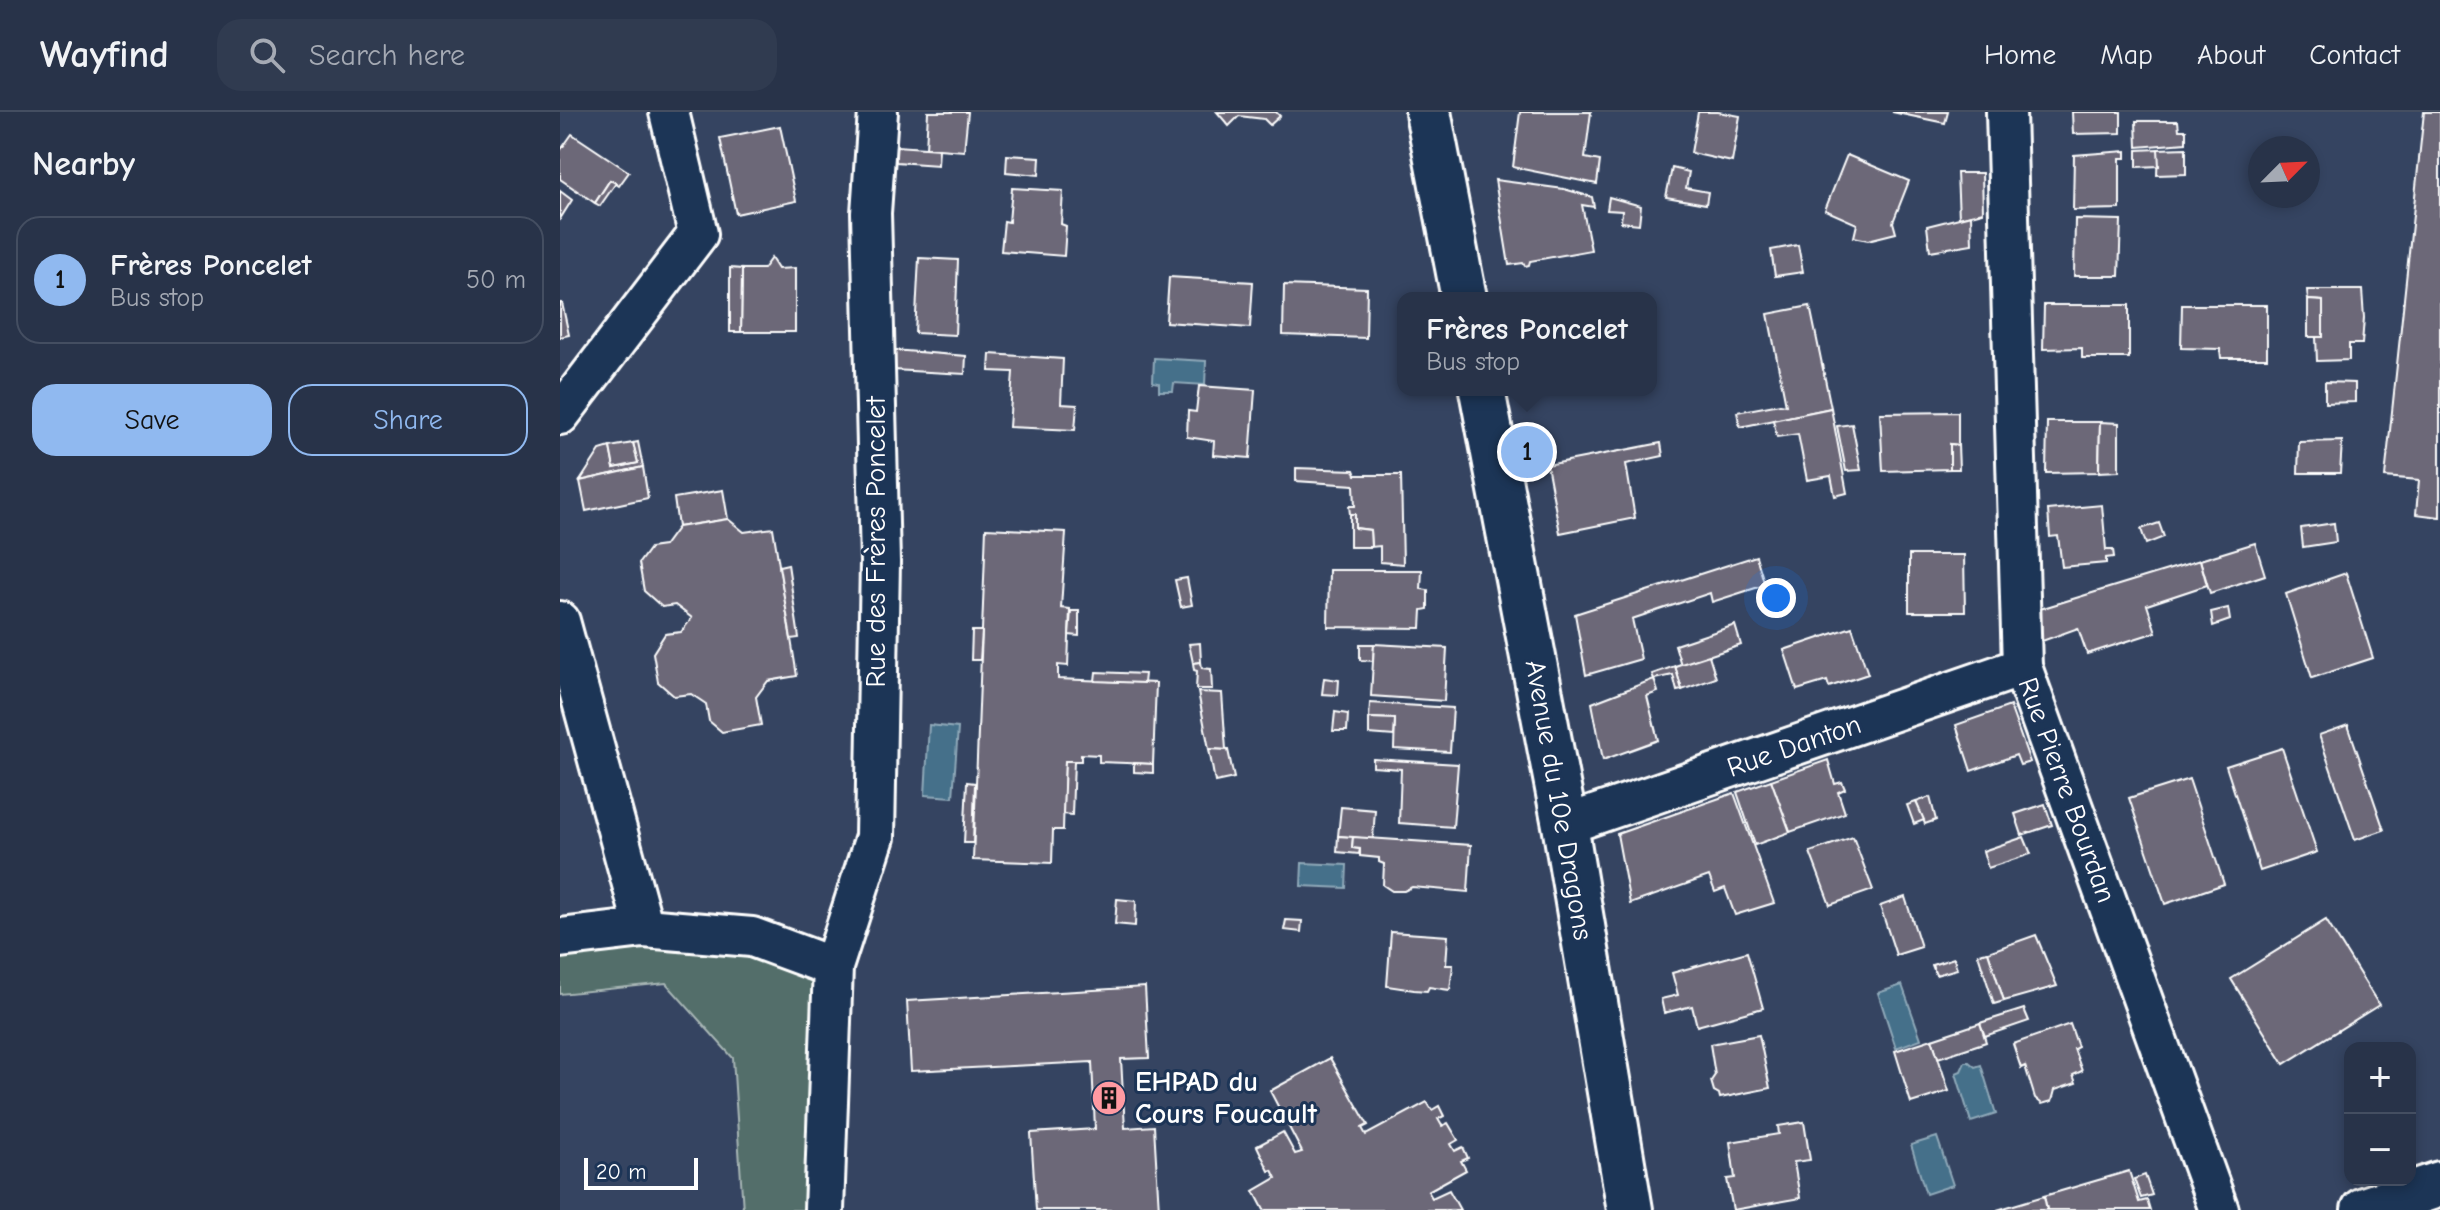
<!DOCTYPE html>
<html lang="en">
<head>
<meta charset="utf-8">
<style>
	body { margin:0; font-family:"Comic Neue",sans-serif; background:#303b50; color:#f1f3f6 }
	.controls { position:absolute; right:24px; bottom:24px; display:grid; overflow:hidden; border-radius:16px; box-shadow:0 4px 12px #0003 }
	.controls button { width:72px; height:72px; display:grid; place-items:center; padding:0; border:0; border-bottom:2px solid #444e61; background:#283349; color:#f1f3f6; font:40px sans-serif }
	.compass { position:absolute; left:1688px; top:24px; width:72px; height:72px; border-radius:50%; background:#283349; box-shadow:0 4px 12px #0003; rotate:66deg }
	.scale { position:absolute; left:24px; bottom:20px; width:114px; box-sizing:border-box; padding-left:8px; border:4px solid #fff; border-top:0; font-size:22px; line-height:28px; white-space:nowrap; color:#fff; -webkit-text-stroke:6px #1d3557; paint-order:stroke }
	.you { position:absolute; left:1216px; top:486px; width:28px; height:28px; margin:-20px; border:6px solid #fff; border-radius:50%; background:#1a73e8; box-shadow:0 0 0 12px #1a73e833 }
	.badge { display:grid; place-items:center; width:52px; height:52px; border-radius:50%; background:#90b9f0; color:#111; font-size:26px; font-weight:700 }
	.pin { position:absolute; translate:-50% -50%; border:4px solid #fff; box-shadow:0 2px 8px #0006 }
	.popup { position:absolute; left:837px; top:180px; width:260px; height:104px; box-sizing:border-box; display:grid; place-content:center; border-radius:16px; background:#283349; filter:drop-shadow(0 2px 6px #0005); font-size:26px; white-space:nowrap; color:#a5aab4 }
	.popup b { font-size:30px; color:#f1f3f6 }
	.popup::after { content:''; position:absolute; left:50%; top:100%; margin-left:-16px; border:16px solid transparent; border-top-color:#283349 }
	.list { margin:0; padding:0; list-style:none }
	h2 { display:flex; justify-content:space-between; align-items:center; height:104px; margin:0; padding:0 32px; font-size:34px }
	h2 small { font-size:26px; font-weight:400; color:#a5aab4 }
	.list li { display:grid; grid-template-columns:52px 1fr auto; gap:24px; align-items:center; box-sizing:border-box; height:128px; margin:0 16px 16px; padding:0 16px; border:2px solid #444e61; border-radius:24px }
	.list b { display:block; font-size:30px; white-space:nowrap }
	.list p { margin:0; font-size:26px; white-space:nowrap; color:#a5aab4 }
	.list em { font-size:26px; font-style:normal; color:#a5aab4 }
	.actions { display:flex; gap:16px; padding:24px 32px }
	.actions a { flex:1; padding:18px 0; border:2px solid #90b9f0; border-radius:24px; text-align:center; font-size:28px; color:#90b9f0 }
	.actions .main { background:#90b9f0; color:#111 }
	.icon { flex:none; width:44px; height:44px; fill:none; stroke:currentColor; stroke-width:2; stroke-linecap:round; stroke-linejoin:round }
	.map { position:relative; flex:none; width:1880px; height:1098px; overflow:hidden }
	header { display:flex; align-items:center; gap:48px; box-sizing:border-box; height:112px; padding:0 40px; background:#283349; border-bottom:2px solid #444e61 }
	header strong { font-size:38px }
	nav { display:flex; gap:44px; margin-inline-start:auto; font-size:28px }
	.search { width:560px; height:72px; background:#303b50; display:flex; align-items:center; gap:20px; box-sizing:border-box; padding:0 28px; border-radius:24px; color:#a5aab4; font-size:30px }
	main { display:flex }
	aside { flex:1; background:#283349 }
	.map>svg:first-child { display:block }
</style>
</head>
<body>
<header>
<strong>Wayfind</strong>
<div class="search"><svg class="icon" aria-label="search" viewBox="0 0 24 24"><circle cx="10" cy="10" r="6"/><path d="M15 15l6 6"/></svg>Search here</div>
<nav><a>Home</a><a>Map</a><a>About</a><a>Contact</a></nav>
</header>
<main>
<aside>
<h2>Nearby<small></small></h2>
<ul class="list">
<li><span class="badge">1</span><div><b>Frères Poncelet</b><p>Bus stop</p></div><em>50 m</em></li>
</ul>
<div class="actions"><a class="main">Save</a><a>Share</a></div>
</aside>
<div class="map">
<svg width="1880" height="1098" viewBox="0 0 1880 1098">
	<rect width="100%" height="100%" fill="#354461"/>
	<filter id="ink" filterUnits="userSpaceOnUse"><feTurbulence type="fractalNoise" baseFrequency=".0125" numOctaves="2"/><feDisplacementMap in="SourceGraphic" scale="16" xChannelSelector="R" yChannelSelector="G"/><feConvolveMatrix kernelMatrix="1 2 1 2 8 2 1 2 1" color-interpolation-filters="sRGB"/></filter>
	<g filter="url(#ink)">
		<path fill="#526e6b" stroke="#a8b6b5" stroke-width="2" d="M84,816L273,855L264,1098H183L173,946L106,871L0,882V826Z"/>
		<g fill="#45708a" stroke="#8fa9b9" stroke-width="2">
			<path d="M594,246L646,249L645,273L614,271L613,279H599V271L593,270Z"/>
			<path d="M369,613L398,616L393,685L365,683Z"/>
			<path d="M742,751L787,753L786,776L741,774Z"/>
			<path d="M1342,873L1361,927L1336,936L1318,881Z"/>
			<path d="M1405,950H1409L1415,955L1421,953L1436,1002L1411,1010L1396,961L1401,959Z"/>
			<path d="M1377,1025L1393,1073L1366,1082L1351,1033Z"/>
		</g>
		<g fill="#6c6778" stroke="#fff" stroke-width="2">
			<path d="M368,0H408L404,39L366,36Z"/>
			<path d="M657,0H716L720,4L710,13L704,7L679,4L669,14Z"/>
			<path d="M960,0H1031L1025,46L1040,49L1037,72L953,55Z"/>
			<path d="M1138,0H1158L1180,4L1172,50L1131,41Z"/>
			<path d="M1332,0H1388L1385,11Z"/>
			<path d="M1512,0H1561V21L1513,22Z"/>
			<path d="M1864,0H1880V405L1856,402L1859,368L1825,365Z"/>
			<path d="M1576,9H1618L1619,18H1626V31L1577,35Z"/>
			<path d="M220,14L236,89L176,102L160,26Z"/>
			<path d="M12,22L69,60L59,74L50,68L35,91L0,67V39Z"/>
			<path d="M336,34L379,37L378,53L336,50Z"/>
			<path d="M1626,36V62L1597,63L1598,37Z"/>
			<path d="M1598,37L1599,54L1577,55V38Z"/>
			<path d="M1566,39V46H1560V97L1513,98L1514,43Z"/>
			<path d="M447,43L480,45L479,63L446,60Z"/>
			<path d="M1287,43L1349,69L1333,110L1336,121L1308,128L1294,125L1297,112L1265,98Z"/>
			<path d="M1112,56L1129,60L1126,76L1148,80L1146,92L1106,85Z"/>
			<path d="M1397,61H1422L1423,100L1399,106Z"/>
			<path d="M50,68L56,71L40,94L35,91Z"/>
			<path d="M935,68L1004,77L1032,85L1034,95L1022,93L1031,138L970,149L969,153L965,154L963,151L949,153Z"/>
			<path d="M452,76L503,79L501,112L506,114L504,144L441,139L444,109L449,110Z"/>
			<path d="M0,79L12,88L0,107Z"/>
			<path d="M1049,85L1081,94L1079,112L1061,110L1062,99L1047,98Z"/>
			<path d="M1411,103L1412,132L1370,139L1367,114Z"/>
			<path d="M1515,107L1561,108L1559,164H1514Z"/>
			<path d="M1238,133L1243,160L1215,164L1211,138Z"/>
			<path d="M211,146L218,157L235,156V220H181L182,157H203Z"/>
			<path d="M359,146L398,148L395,223L355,221Z"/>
			<path d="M170,156L182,157L181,220H170Z"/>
			<path d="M609,165L693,170L690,216L606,210Z"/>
			<path d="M724,173L807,176L806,226L723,223Z"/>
			<path d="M1747,178H1802L1804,206L1802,232H1789V248L1757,249L1756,225H1763V189L1748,188Z"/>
			<path d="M1748,188L1763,189V225H1748Z"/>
			<path d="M0,191H2L9,223L0,225Z"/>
			<path d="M1484,193H1569V246H1522V236L1483,237Z"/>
			<path d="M1622,193H1707V246H1661L1660,237L1621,236Z"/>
			<path d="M1250,194L1271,296L1180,315L1177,300L1220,292L1226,293L1208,202Z"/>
			<path d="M333,238L406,244L405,262L333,258Z"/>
			<path d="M430,242L503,247L501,292L517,293L515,318L449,315L453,260L429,259Z"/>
			<path d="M1765,270L1795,271V290L1765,291Z"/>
			<path d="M639,274L695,278L690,346L653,343L654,329L627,325L628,299L636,300Z"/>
			<path d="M1271,296L1287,381L1275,384L1271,364L1247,368L1238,322L1217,325L1213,308Z"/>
			<path d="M1398,300V333L1390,332V357L1323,359L1320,301Z"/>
			<path d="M1487,310H1540L1539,360L1486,361Z"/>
			<path d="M1540,310L1559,311V359L1539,360Z"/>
			<path d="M1292,312L1301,358L1286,359L1277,314Z"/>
			<path d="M1782,329L1780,361H1738L1739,330Z"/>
			<path d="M78,330L83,355L20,369L40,338L50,335L54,356L78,351L73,331Z"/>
			<path d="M73,331L78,351L54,356L50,335Z"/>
			<path d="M1101,331L1103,344L1066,352L1075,406L1000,421L987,353Z"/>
			<path d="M1390,332L1398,333L1399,357H1390Z"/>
			<path d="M83,355L88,386L26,399L20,369Z"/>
			<path d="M736,356L794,358L796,363H841L843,452L820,450V434L811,435L810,418L795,416V402H790L789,394H795L794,373L736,369Z"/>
			<path d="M163,378L168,407L118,415L114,386Z"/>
			<path d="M1542,393L1546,438H1553L1554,445L1546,446V451L1502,455L1498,424L1490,425L1488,398Z"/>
			<path d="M790,402H795V416L810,418L811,435H790Z"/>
			<path d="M168,407L184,420L213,416L237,564L208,569L196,585L201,613L162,620L149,609L146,592L131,582L114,584L98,570L93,541L105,522L121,520L132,506L115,493L102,495L84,479L79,451L90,436L104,434L118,415Z"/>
			<path d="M1599,411L1604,425L1586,432L1581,417Z"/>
			<path d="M1774,411L1776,430L1743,435L1741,416Z"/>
			<path d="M426,416L506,420L501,496L510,497L508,554L498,553V567L596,571L593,652L539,650V643L521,642V649H505L503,718H493L492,751L413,748Z"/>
			<path d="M1695,431L1705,463L1650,481L1640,448Z"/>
			<path d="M1349,443H1404L1405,500H1349Z"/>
			<path d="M1196,444L1205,473L1152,490L1150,481L1072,507L1081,547L1026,563L1015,502Z"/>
			<path d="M1640,448L1647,473L1587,493L1596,520L1527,542L1518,516L1474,532L1467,501Z"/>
			<path d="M228,452L239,526L231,527L219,454Z"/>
			<path d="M769,458H862L861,477L868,478V497L862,498L861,516L768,515Z"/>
			<path d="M1786,461L1813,546L1752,566L1726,482Z"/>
			<path d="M627,466L632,493L621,495L615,468Z"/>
			<path d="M1668,496L1670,508L1653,514L1651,500Z"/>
			<path d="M511,499H519V524L509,523Z"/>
			<path d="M1175,513L1181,533L1121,553L1115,533Z"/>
			<path d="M1292,515L1308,562L1269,575L1267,569L1237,578L1224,538Z"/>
			<path d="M412,519H422L420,548H411Z"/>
			<path d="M640,531L641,550L633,551L629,532Z"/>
			<path d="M800,532H814L813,549L800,548Z"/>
			<path d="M814,532L887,536L884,589L811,584Z"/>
			<path d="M1149,543L1156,566L1122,578L1115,554Z"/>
			<path d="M641,550L642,556L651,557L652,577H636L637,559L634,558L633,551Z"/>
			<path d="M1115,554L1122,578L1117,579L1113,563L1094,567L1092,562Z"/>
			<path d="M536,560L585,562L584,571L535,569Z"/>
			<path d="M764,566L779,568L778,583L762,582Z"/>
			<path d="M1094,567L1098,580L1087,584L1098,628L1043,648L1032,591Z"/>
			<path d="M638,580L662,581L666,638L649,637Z"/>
			<path d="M810,591L893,596L890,640L834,637L835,607L809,606Z"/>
			<path d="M1450,594L1470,650L1460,653L1456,643L1411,659L1396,613Z"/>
			<path d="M775,600L788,602L787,619H773Z"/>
			<path d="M809,606L835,607L834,624L809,622Z"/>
			<path d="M1788,613L1824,718L1795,728L1759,623Z"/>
			<path d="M1722,636L1757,740L1700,759L1666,654Z"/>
			<path d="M649,637L668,638L674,666L655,670Z"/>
			<path d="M813,647L898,652L893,715L839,711L841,657L813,655Z"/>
			<path d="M1268,648L1275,672L1282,670L1285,677L1278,680L1285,701L1230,720L1211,668Z"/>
			<path d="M505,649H514L512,703L503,702Z"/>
			<path d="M574,651L593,652V661L574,660Z"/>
			<path d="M1629,667L1664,772L1605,792L1569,686Z"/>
			<path d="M1211,668L1230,720L1195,733L1177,680Z"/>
			<path d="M407,670L415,671L413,731H404Z"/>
			<path d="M1174,681L1214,791L1175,803L1165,776L1155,780L1149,764L1070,792L1057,722Z"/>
			<path d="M1370,685L1376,708L1365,712L1356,690Z"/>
			<path d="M1356,690L1364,708L1354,712L1347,693Z"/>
			<path d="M1485,692L1492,713L1462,723L1455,702Z"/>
			<path d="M781,695L815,698L813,727L778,724Z"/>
			<path d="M778,724L793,725L792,736L800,737L799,742L777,740Z"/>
			<path d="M793,725L911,733L908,780L852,775L844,779H832L823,773L824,752L819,750V746L800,744V737L792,736Z"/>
			<path d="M1293,725L1313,778L1270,793L1250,740Z"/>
			<path d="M1464,725L1471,742L1428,756L1423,739Z"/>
			<path d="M1345,785L1361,835L1336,843L1320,794Z"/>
			<path d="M557,787L576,789L575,814L555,812Z"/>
			<path d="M726,808L742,809L741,820L724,818Z"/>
			<path d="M1766,808L1819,893L1724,952L1671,867Z"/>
			<path d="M831,820L888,824L886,853H893L890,878L869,875L867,879L854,878L827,874Z"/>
			<path d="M1476,823L1497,874L1444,889L1428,840Z"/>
			<path d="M1187,840L1203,896L1137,914L1132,894L1104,901L1101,887L1118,883L1112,861Z"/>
			<path d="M1428,840L1444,889L1434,892L1418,842Z"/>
			<path d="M1394,846L1397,857L1376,863L1372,853Z"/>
			<path d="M585,875L589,946L561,947L565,1016L594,1014L599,1098H476L471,1021L535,1017L532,950L351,959L347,889Z"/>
			<path d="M1464,897L1469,909L1425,924L1420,911Z"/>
			<path d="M1420,911L1426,930L1378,946L1372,927Z"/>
			<path d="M1510,912L1518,935L1514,937L1522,959L1513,963L1516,971L1495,978L1492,989L1482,992L1475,986L1465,954L1461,956L1453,932Z"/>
			<path d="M1199,923L1210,976L1160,986L1159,982L1154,979L1151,969L1155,963L1150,932Z"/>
			<path d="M1372,927L1389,979L1351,991L1335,939Z"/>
			<path d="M770,946L808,1013L802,1016L806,1023L867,990L872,998L879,994L884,1004L878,1007L882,1014L888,1011L898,1028L891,1032L895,1039L903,1035L908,1046L901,1049L906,1058L868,1079L872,1086L889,1078L900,1098H704L694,1079L716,1066L712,1058L709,1059L697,1034L723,1020L735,1042L742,1040L710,979Z"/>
			<path d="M1244,1010L1250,1048L1234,1050L1240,1086L1173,1098L1167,1067L1175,1066L1170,1030L1219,1022L1218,1014Z"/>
			<path d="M1569,1059L1579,1090L1587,1088L1590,1098H1487L1484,1084Z"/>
			<path d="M1585,1063L1592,1083L1581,1086L1574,1067Z"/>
			<path d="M1484,1084L1487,1098H1437Z"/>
		</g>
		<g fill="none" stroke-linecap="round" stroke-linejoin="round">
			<g stroke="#fff" stroke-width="44">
				<g id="street">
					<path d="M1446,0L1462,555L1659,1098"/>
					<path d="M0,303L138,122L109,0"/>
					<path d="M0,509L84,816"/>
					<path d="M1005,713L1462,555"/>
					<path d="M0,826L84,816L192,825L273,855"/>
					<path d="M264,1098L273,855L315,725L320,450L311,101L318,0"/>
				</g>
			</g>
			<g stroke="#fff" stroke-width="50">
				<path id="secondary" d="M1804,1098L1880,1072"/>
			</g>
			<g stroke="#fff" stroke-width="50">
				<g id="primary">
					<path d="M868,0L904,186"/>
					<path d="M922,278L1005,713L1070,1098"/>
				</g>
			</g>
			<use href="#street" stroke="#1d3557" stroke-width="38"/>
			<use href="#secondary" stroke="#1d3557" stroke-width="44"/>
			<use href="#primary" stroke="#1d3557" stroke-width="44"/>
		</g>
	</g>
	<defs>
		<g id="building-disc" transform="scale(1.8)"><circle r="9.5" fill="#ff9aa2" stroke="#1d3557"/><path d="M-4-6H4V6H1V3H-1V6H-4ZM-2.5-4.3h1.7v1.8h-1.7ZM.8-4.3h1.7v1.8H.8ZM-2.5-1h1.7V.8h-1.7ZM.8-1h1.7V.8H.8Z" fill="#111"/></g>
	</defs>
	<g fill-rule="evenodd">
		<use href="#building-disc" x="549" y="986"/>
	</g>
	<g text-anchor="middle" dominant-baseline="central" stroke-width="6" stroke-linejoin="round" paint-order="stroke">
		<g font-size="28" fill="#fff" stroke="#1d3557">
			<text transform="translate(316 430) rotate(-90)">Rue des Frères Poncelet</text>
			<text transform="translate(1234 634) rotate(-19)">Rue Danton</text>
			<text transform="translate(1507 678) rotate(70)">Rue Pierre Bourdan</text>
			<text transform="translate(999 688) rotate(80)">Avenue du 10e Dragons</text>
		</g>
		<g font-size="28" font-weight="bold" fill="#fff" stroke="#1d3557" text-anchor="start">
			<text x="575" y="970">EHPAD du<tspan x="575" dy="32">Cours Foucault</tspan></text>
		</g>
	</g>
</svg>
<div class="controls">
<button>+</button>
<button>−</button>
</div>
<svg class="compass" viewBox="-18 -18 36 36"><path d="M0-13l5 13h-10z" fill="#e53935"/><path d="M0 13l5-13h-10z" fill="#a5aab4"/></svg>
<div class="scale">20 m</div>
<div class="you"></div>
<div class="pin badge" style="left:967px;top:340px">1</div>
<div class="popup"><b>Frères Poncelet</b>Bus stop</div>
</div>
</main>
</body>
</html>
